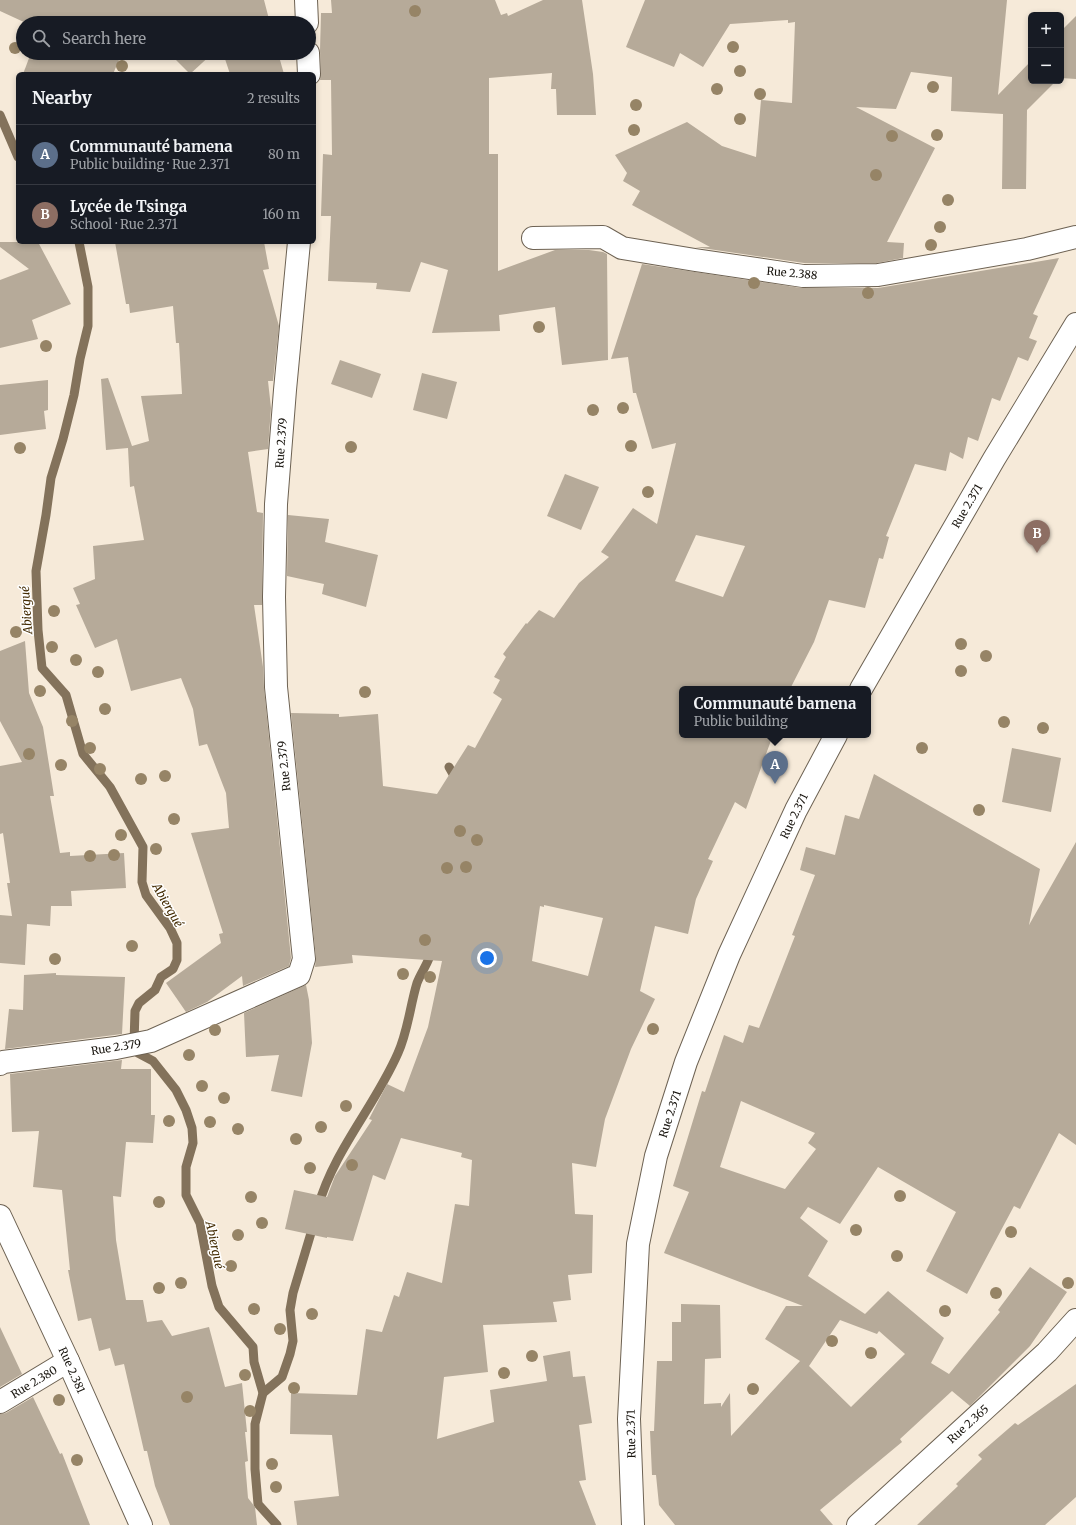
<!DOCTYPE html>
<html lang="en">
<head>
<meta charset="utf-8">
<style>
	body { margin:0; font-family:Merriweather,serif; background:#242831; color:#f1f3f6 }
	.controls { position:absolute; right:12px; top:12px; display:grid; overflow:hidden; border-radius:6px; box-shadow:0 2px 6px #0003 }
	.controls button { width:36px; height:36px; display:grid; place-items:center; padding:0; border:0; border-bottom:1px solid #363941; background:#171b24; color:#f1f3f6; font:20px sans-serif }
	.you { position:absolute; left:487px; top:958px; width:14px; height:14px; margin:-10px; border:3px solid #fff; border-radius:50%; background:#1a73e8; box-shadow:0 0 0 6px #1a73e833 }
	.badge { display:grid; place-items:center; width:26px; height:26px; border-radius:50%; background:#7563de; color:#fff; font-size:13px; font-weight:700 }
	.pin { position:absolute; translate:-50% -33px; filter:drop-shadow(0 1px 2px #0008) }
	.pin::after { content:''; position:absolute; top:21px; width:14px; height:12px; background:inherit; clip-path:polygon(0 0,100% 0,50% 100%) }
	.popup { position:absolute; left:679px; top:686px; width:192px; height:52px; box-sizing:border-box; display:grid; place-content:center; border-radius:6px; background:#171b24; filter:drop-shadow(0 1px 3px #0005); font-size:13px; white-space:nowrap; color:#9ea1a6 }
	.popup b { font-size:15px; color:#f1f3f6 }
	.popup::after { content:''; position:absolute; left:50%; top:100%; margin-left:-8px; border:8px solid transparent; border-top-color:#171b24 }
	.list { margin:0; padding:0; list-style:none }
	h2 { display:flex; justify-content:space-between; align-items:center; height:52px; margin:0; padding:0 16px; font-size:17px }
	h2 small { font-size:13px; font-weight:400; color:#9ea1a6 }
	.list li { display:grid; grid-template-columns:26px 1fr auto; gap:12px; align-items:center; box-sizing:border-box; height:60px; padding:0 16px; border-top:1px solid #363941 }
	.list b { display:block; font-size:15px; white-space:nowrap }
	.list p { margin:0; font-size:13px; white-space:nowrap; color:#9ea1a6 }
	.list em { font-size:13px; font-style:normal; color:#9ea1a6 }
	.icon { flex:none; width:22px; height:22px; fill:none; stroke:currentColor; stroke-width:2; stroke-linecap:round; stroke-linejoin:round }
	.map { position:relative; flex:none; width:1076px; height:1525px; overflow:hidden }
	.search { position:absolute; background:#171b24; box-shadow:0 2px 6px #0003; left:16px; top:16px; width:300px; height:44px; display:flex; align-items:center; gap:10px; box-sizing:border-box; padding:0 14px; border-radius:22px; color:#9ea1a6; font-size:15px }
	.panel { position:absolute; background:#171b24; box-shadow:0 2px 6px #0003; left:16px; top:72px; width:300px; height:172px; border-radius:6px }
	.map>svg:first-child { display:block }
</style>
</head>
<body>
<div class="map">
<svg width="1076" height="1525" viewBox="0 0 1076 1525">
	<rect width="100%" height="100%" fill="#f6ead9"/>
	<g fill="none" stroke-linecap="round" stroke-linejoin="round">
		<g stroke="#83725b" stroke-width="9">
			<path d="M0,115L18,157"/>
			<path d="M79,242L88,287V326L80,359L74,395L63,439L51,478L46,515L36,571L38,630L42,668L66,695L83,754L110,787L143,847L142,882L146,895L170,928L177,943V960L173,969L161,977L155,990L139,1003L135,1011L134,1043L138,1053L153,1061L176,1090L186,1110L192,1128L193,1143L186,1167V1195L200,1223L212,1286L219,1307L253,1347L254,1362L263,1393L255,1424V1469L258,1504L277,1525"/>
			<path d="M449,767L457,781"/>
			<path d="M318,1207C334,1150 375,1106 398,1053C408,1031 410,1006 417,983C421,972 430,961 432,949"/>
			<path d="M263,1393L282,1377L290,1354L293,1341L290,1310L293,1293L314,1223"/>
		</g>
	</g>
	<g fill="#b6aa99" fill-rule="evenodd">
		<path d="M0,0H264L270,23H140L136,19L135,23H26L0,11Z"/>
		<path d="M331,0H495L501,15L507,13L508,16L543,0H582L593,74L596,115H557L556,89H551L552,73L489,78V154H498V271L555,250H589L603,252L607,254L608,360L562,365L555,307L499,315L500,331L432,333L448,270L421,262L410,292L376,289L377,283L328,281L331,216H321L323,154L332,155L331,80H320L321,73L320,51L321,13H332Z"/>
		<path d="M645,0H1007L998,95L1031,61V81H1056L1027,110L1026,189H1002L1003,114L951,111L952,77L911,72L896,109L856,107L935,148L887,242L904,243L903,258L877,263H804L695,247H710L632,205L640,191L623,181L627,173L615,155L687,122L722,146L756,157L761,100L792,103L795,22L788,23V20L730,24L703,67L680,53L674,67L626,47Z"/>
		<path d="M1076,16V79L1061,78V31Z"/>
		<path d="M31,53H122L113,74H23Z"/>
		<path d="M169,53H213L190,74Z"/>
		<path d="M223,53H278L284,74H230Z"/>
		<path d="M0,242H38L71,304L32,320L38,339L0,348V280L29,269L0,247Z"/>
		<path d="M115,242H264L269,269L263,270L279,326L273,381H268L271,408L268,449L248,452L257,512L263,513L262,605H254L263,667L264,688L291,958L289,966L243,986L242,976L207,1002L186,1012L166,983L221,943L219,934L223,933L191,833L229,828L226,793L207,744L199,746L193,709L181,678L131,691L117,639L95,648L76,605L80,604L73,588L95,579L93,546L144,540L134,486L130,487L128,448L106,450L101,379L108,378L132,446L149,441L141,396L182,394L179,343H176L173,306L130,313L129,304H126Z"/>
		<path d="M1059,258L1033,314L1038,316L1029,338L1037,341L1028,361L1018,357L1000,401L992,398L978,441L968,437L963,459L950,452L946,471L915,464L886,536L889,537L883,559L879,558L865,608L829,600L814,642L790,689H682V735H773L746,809L735,802L708,859L713,861L696,899L688,934L655,926L640,991L655,999L631,1049L605,1119L596,1167L572,1163L575,1214L593,1215L592,1273L568,1275L571,1300L553,1302L557,1322L483,1325L488,1372L444,1377L437,1439L494,1422L490,1390L547,1381L543,1356L570,1351L573,1377L585,1376L592,1423L579,1425L586,1480L579,1481L596,1525H297L294,1501L339,1496L332,1435L290,1434L291,1393L357,1395L366,1329L382,1332L394,1295L399,1297L407,1272L442,1283L455,1204L469,1206L472,1160L461,1157L462,1153L401,1138L385,1180L373,1175L353,1241L327,1237V1238L285,1229L294,1190L327,1197L335,1176L372,1120L369,1119L387,1084L404,1092L428,1027L442,961L352,955L353,963L315,967L316,958L291,713L339,714V717L378,714L383,786L437,794L468,745L475,748L502,699L493,693L500,680L494,677L506,657L503,654L526,623L527,624L539,610L554,618L579,583L609,557L601,552L633,508L657,524L676,443L652,449L636,393H633L628,357L611,359L642,264L801,288H878ZM696,535L745,546L723,597L675,581ZM544,905L603,918L588,976L532,961L540,906L544,907Z"/>
		<path d="M340,360L381,374L372,398L331,384Z"/>
		<path d="M422,373L457,382L447,419L413,410Z"/>
		<path d="M48,380V410L44,411L46,429L0,435V385Z"/>
		<path d="M565,474L599,487L581,530L547,516Z"/>
		<path d="M288,515L329,519L325,542L378,555L366,607L322,594L324,584L287,576Z"/>
		<path d="M25,641L29,693L43,727L54,796H50L60,853L70,852V856L124,853L126,888L71,891L72,906H51L50,926L27,924L25,965L0,963V915L12,916L7,883H10L3,833L0,834V766L22,762L0,721V651Z"/>
		<path d="M1012,748L1061,758L1051,812L1002,802Z"/>
		<path d="M874,774L1040,869L1029,925L1076,842V1145L1059,1133L1020,1209L1014,1206L967,1294L926,1271L956,1212L878,1167L840,1224L808,1207L800,1218L828,1241L808,1276L865,1314L888,1291L944,1338L931,1363L949,1374L1000,1312L998,1310L1030,1267L1067,1292L1030,1346L970,1406L952,1391L900,1439L902,1442L820,1510L833,1525H675L659,1505L656,1475H652L650,1431H654L657,1361H672V1322H681V1304L720,1305L721,1358L705,1359L704,1404L721,1403V1407L730,1393L731,1436L800,1361L765,1339L786,1306H803L664,1253L689,1192L673,1186L702,1091L705,1092L724,1035L743,1043L749,1025L759,1028L795,936L792,935L815,875L800,870L806,847L835,855L845,815L859,819ZM741,1101L815,1133L808,1143L816,1149L785,1189L720,1167ZM840,1320L877,1334L879,1331L905,1354L851,1407L809,1366Z"/>
		<path d="M56,973V975L125,977L122,1034L5,1049L9,1009L23,1010L24,975Z"/>
		<path d="M306,985L309,1000L312,1043L302,1097L271,1091L279,1055L246,1057L244,1013Z"/>
		<path d="M122,1060L121,1069H151V1115H155L153,1143L126,1142L121,1197L113,1196L116,1240L126,1300H143L147,1322L162,1320L172,1336L209,1327L225,1387L242,1383L247,1432H245L248,1461L245,1462L248,1498L255,1507L257,1525H170L155,1486L147,1451H144L124,1364L115,1366L110,1348L99,1351L91,1318L78,1321L68,1270H70L62,1190L33,1187L39,1131L12,1132L10,1074Z"/>
		<path d="M0,1327L22,1374L0,1387Z"/>
		<path d="M1076,1384V1497L1045,1525H917L958,1486L956,1484L982,1459L978,1455L1015,1423L1018,1425Z"/>
		<path d="M33,1397L60,1454L62,1453L90,1525H0V1414L6,1413Z"/>
	</g>
	<g fill="none" stroke-linecap="round" stroke-linejoin="round">
		<g stroke="#6d6253" stroke-width="24">
			<g id="street">
				<path d="M306,0L307,23"/>
				<path d="M308,53L309,74"/>
				<path d="M533,238L603,237L622,248L695,260L803,276L878,275L1027,249L1076,237"/>
				<path d="M861,689L994,459L1076,324"/>
				<path d="M0,1064L3,1062L116,1048L151,1041L299,975L304,959L276,687L274,597L276,504L285,390L299,242"/>
				<path d="M0,1402L68,1361"/>
				<path d="M633,1525L629,1419L638,1244L656,1156L686,1062L729,955L796,810L836,735"/>
				<path d="M858,1525L1047,1352L1076,1320"/>
			</g>
		</g>
		<g stroke="#6d6253" stroke-width="24">
			<path id="secondary" d="M0,1216L68,1361L141,1525"/>
		</g>
		<use href="#street" stroke="#fff" stroke-width="22"/>
		<use href="#secondary" stroke="#fff" stroke-width="22"/>
	</g>
	<g fill="#968466">
		<circle cx="415" cy="11" r="6"/>
		<circle cx="733" cy="47" r="6"/>
		<circle cx="15" cy="48" r="6"/>
		<circle cx="122" cy="66" r="6"/>
		<circle cx="740" cy="71" r="6"/>
		<circle cx="933" cy="87" r="6"/>
		<circle cx="717" cy="89" r="6"/>
		<circle cx="760" cy="94" r="6"/>
		<circle cx="636" cy="105" r="6"/>
		<circle cx="740" cy="119" r="6"/>
		<circle cx="634" cy="130" r="6"/>
		<circle cx="937" cy="135" r="6"/>
		<circle cx="892" cy="136" r="6"/>
		<circle cx="876" cy="175" r="6"/>
		<circle cx="948" cy="200" r="6"/>
		<circle cx="940" cy="227" r="6"/>
		<circle cx="931" cy="245" r="6"/>
		<circle cx="754" cy="283" r="6"/>
		<circle cx="868" cy="293" r="6"/>
		<circle cx="539" cy="327" r="6"/>
		<circle cx="46" cy="346" r="6"/>
		<circle cx="623" cy="408" r="6"/>
		<circle cx="593" cy="410" r="6"/>
		<circle cx="631" cy="446" r="6"/>
		<circle cx="351" cy="447" r="6"/>
		<circle cx="20" cy="448" r="6"/>
		<circle cx="648" cy="492" r="6"/>
		<circle cx="54" cy="611" r="6"/>
		<circle cx="16" cy="632" r="6"/>
		<circle cx="961" cy="644" r="6"/>
		<circle cx="52" cy="647" r="6"/>
		<circle cx="986" cy="656" r="6"/>
		<circle cx="76" cy="660" r="6"/>
		<circle cx="961" cy="671" r="6"/>
		<circle cx="98" cy="672" r="6"/>
		<circle cx="40" cy="691" r="6"/>
		<circle cx="365" cy="692" r="6"/>
		<circle cx="105" cy="709" r="6"/>
		<circle cx="72" cy="721" r="6"/>
		<circle cx="1004" cy="722" r="6"/>
		<circle cx="1043" cy="728" r="6"/>
		<circle cx="90" cy="748" r="6"/>
		<circle cx="922" cy="748" r="6"/>
		<circle cx="29" cy="754" r="6"/>
		<circle cx="61" cy="765" r="6"/>
		<circle cx="100" cy="769" r="6"/>
		<circle cx="165" cy="776" r="6"/>
		<circle cx="141" cy="779" r="6"/>
		<circle cx="979" cy="810" r="6"/>
		<circle cx="174" cy="819" r="6"/>
		<circle cx="460" cy="831" r="6"/>
		<circle cx="121" cy="835" r="6"/>
		<circle cx="477" cy="840" r="6"/>
		<circle cx="156" cy="849" r="6"/>
		<circle cx="114" cy="855" r="6"/>
		<circle cx="90" cy="856" r="6"/>
		<circle cx="466" cy="867" r="6"/>
		<circle cx="447" cy="868" r="6"/>
		<circle cx="425" cy="940" r="6"/>
		<circle cx="132" cy="946" r="6"/>
		<circle cx="55" cy="959" r="6"/>
		<circle cx="403" cy="974" r="6"/>
		<circle cx="430" cy="977" r="6"/>
		<circle cx="653" cy="1029" r="6"/>
		<circle cx="215" cy="1030" r="6"/>
		<circle cx="189" cy="1055" r="6"/>
		<circle cx="202" cy="1086" r="6"/>
		<circle cx="224" cy="1098" r="6"/>
		<circle cx="346" cy="1106" r="6"/>
		<circle cx="169" cy="1121" r="6"/>
		<circle cx="210" cy="1122" r="6"/>
		<circle cx="321" cy="1127" r="6"/>
		<circle cx="238" cy="1129" r="6"/>
		<circle cx="296" cy="1139" r="6"/>
		<circle cx="352" cy="1165" r="6"/>
		<circle cx="310" cy="1168" r="6"/>
		<circle cx="900" cy="1196" r="6"/>
		<circle cx="251" cy="1197" r="6"/>
		<circle cx="159" cy="1202" r="6"/>
		<circle cx="262" cy="1223" r="6"/>
		<circle cx="856" cy="1230" r="6"/>
		<circle cx="1011" cy="1232" r="6"/>
		<circle cx="238" cy="1235" r="6"/>
		<circle cx="897" cy="1256" r="6"/>
		<circle cx="231" cy="1266" r="6"/>
		<circle cx="181" cy="1283" r="6"/>
		<circle cx="1068" cy="1283" r="6"/>
		<circle cx="159" cy="1288" r="6"/>
		<circle cx="996" cy="1293" r="6"/>
		<circle cx="254" cy="1309" r="6"/>
		<circle cx="945" cy="1311" r="6"/>
		<circle cx="312" cy="1314" r="6"/>
		<circle cx="280" cy="1329" r="6"/>
		<circle cx="832" cy="1341" r="6"/>
		<circle cx="871" cy="1353" r="6"/>
		<circle cx="532" cy="1356" r="6"/>
		<circle cx="504" cy="1373" r="6"/>
		<circle cx="245" cy="1375" r="6"/>
		<circle cx="294" cy="1388" r="6"/>
		<circle cx="753" cy="1389" r="6"/>
		<circle cx="187" cy="1397" r="6"/>
		<circle cx="59" cy="1400" r="6"/>
		<circle cx="250" cy="1411" r="6"/>
		<circle cx="77" cy="1460" r="6"/>
		<circle cx="272" cy="1464" r="6"/>
		<circle cx="276" cy="1487" r="6"/>
	</g>
	<g text-anchor="middle" dominant-baseline="central" stroke-width="3" stroke-linejoin="round" paint-order="stroke">
		<g font-size="11" fill="#18140e" stroke="#fff">
			<text transform="translate(792 273) rotate(5)">Rue 2.388</text>
			<text transform="translate(281 443) rotate(-86)">Rue 2.379</text>
			<text transform="translate(967 506) rotate(-60)">Rue 2.371</text>
			<text transform="translate(284 766) rotate(-96)">Rue 2.379</text>
			<text transform="translate(794 816) rotate(-64)">Rue 2.371</text>
			<text transform="translate(116 1047) rotate(-9)">Rue 2.379</text>
			<text transform="translate(670 1114) rotate(-72)">Rue 2.371</text>
			<text transform="translate(72 1370) rotate(66)">Rue 2.381</text>
			<text transform="translate(34 1382) rotate(-31)">Rue 2.380</text>
			<text transform="translate(968 1424) rotate(-42)">Rue 2.365</text>
			<text transform="translate(631 1434) rotate(-91)">Rue 2.371</text>
		</g>
		<g font-size="12" font-style="italic" fill="#432b02" stroke="#fff">
			<text transform="translate(26 610) rotate(-94)">Abiergué</text>
			<text transform="translate(168 905) rotate(60)">Abiergué</text>
			<text transform="translate(215 1245) rotate(78)">Abiergué</text>
		</g>
	</g>
</svg>
<div class="controls">
<button>+</button>
<button>−</button>
</div>
<div class="you"></div>
<div class="pin badge" style="left:775px;top:784px;background:#5c6f8a">A</div>
<div class="popup"><b>Communauté bamena</b>Public building</div>
<div class="pin badge" style="left:1037px;top:553px;background:#8d6e63">B</div>
<div class="search"><svg class="icon" aria-label="search" viewBox="0 0 24 24"><circle cx="10" cy="10" r="6"/><path d="M15 15l6 6"/></svg>Search here</div>
<section class="panel">
<h2>Nearby<small>2 results</small></h2>
<ul class="list">
<li><span class="badge" style="background:#5c6f8a">A</span><div><b>Communauté bamena</b><p>Public building · Rue 2.371</p></div><em>80 m</em></li>
<li><span class="badge" style="background:#8d6e63">B</span><div><b>Lycée de Tsinga</b><p>School · Rue 2.371</p></div><em>160 m</em></li>
</ul>
</section>
</div>
</body>
</html>
